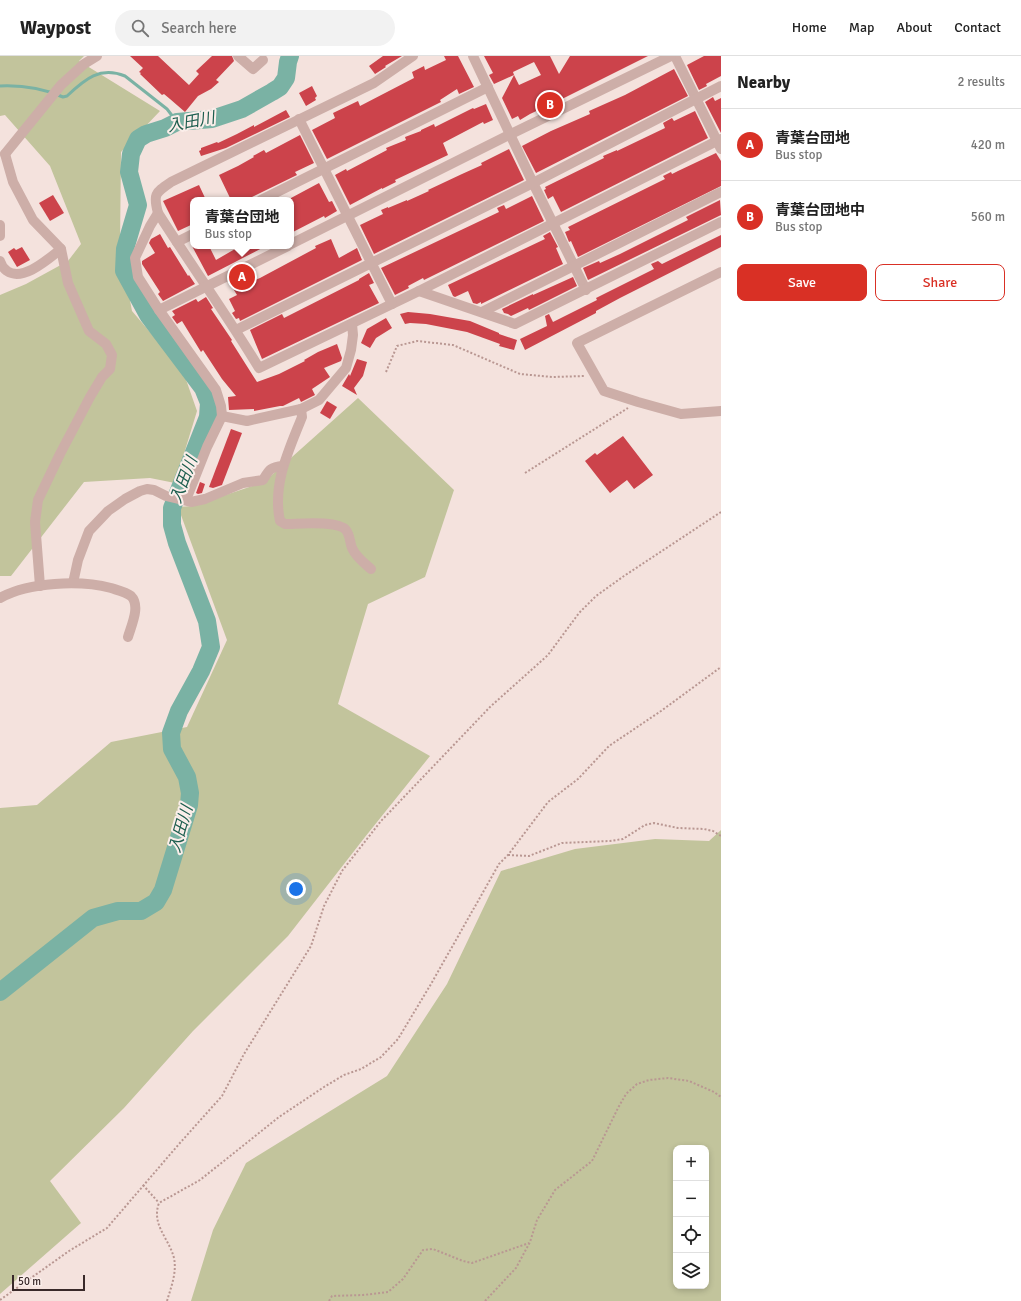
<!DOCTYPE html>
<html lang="en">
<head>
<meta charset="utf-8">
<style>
	body { margin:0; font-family:Signika,"Noto Sans JP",sans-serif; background:#f2f2f2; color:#222 }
	.controls { position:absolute; right:12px; bottom:12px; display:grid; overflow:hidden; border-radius:8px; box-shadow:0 2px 6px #0003 }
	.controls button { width:36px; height:36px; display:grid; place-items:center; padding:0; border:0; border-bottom:1px solid #e0e0e0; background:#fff; color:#222; font:20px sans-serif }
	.scale { position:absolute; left:12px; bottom:10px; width:73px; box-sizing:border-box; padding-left:4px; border:2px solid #392929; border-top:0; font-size:11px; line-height:14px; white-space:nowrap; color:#392929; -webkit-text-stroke:3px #fbeeea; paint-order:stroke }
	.you { position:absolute; left:296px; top:833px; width:14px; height:14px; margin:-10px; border:3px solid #fff; border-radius:50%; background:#1a73e8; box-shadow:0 0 0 6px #1a73e833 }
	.badge { display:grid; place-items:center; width:26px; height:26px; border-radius:50%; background:#d93025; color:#fff; font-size:13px; font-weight:700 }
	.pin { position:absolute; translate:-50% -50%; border:2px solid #fff; box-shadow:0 1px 4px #0006 }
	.popup { position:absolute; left:190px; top:141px; width:104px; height:52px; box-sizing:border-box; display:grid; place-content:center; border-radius:8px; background:#fff; filter:drop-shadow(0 1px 3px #0005); font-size:13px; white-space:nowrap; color:#767676 }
	.popup b { font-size:15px; color:#222 }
	.popup::after { content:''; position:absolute; left:50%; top:100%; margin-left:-8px; border:8px solid transparent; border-top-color:#fff }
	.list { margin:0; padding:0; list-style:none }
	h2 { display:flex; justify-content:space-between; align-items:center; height:52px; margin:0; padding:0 16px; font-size:17px }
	h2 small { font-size:13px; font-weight:400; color:#767676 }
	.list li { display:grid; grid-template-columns:26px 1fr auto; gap:12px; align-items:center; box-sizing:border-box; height:72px; padding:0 16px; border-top:1px solid #e0e0e0 }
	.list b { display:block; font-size:15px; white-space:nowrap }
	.list p { margin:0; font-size:13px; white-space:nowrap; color:#767676 }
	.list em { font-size:13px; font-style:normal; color:#767676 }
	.actions { display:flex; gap:8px; padding:12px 16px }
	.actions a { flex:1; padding:9px 0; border:1px solid #d93025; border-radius:8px; text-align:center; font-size:14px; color:#d93025 }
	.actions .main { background:#d93025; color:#fff }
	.icon { flex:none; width:22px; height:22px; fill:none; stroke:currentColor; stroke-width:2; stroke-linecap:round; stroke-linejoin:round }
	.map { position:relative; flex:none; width:721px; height:1245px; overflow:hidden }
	header { display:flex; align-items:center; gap:24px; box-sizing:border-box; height:56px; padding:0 20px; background:#fff; border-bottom:1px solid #e0e0e0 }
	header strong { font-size:19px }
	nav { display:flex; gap:22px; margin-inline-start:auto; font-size:14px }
	.search { width:280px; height:36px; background:#f2f2f2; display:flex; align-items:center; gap:10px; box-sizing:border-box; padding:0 14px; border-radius:22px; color:#767676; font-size:15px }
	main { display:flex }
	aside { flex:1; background:#fff }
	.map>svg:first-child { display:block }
</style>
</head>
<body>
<header>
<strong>Waypost</strong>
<div class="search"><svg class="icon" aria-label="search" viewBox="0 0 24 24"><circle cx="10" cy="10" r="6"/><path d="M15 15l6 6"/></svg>Search here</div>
<nav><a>Home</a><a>Map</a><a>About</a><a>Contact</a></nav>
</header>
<main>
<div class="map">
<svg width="721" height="1245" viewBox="0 0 721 1245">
	<rect width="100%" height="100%" fill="#f4e2dd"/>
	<g fill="#c2c49c" fill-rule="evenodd">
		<path d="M0,0H84L79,5L160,55L121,96L120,190L132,255L183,315L197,355L175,427L150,422L84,426L11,520H0V239L26,228L68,205L81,188L50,110L5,59L0,60Z"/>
		<path d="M358,342L454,434L425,521L368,548L338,648L430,700L365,781L288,880L193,975L124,1052L50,1125L81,1167L0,1238V752L37,749L111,686L187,671L227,584L178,451L193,450L264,426Z"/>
		<path d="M721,774V1245H191L213,1174L246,1107L387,1020L447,928L501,815L575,793L655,783L709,785ZM676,1092H706V1230H676Z"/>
	</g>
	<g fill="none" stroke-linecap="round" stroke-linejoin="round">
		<path stroke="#7ab2a4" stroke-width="3" d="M0,30C23,29 42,32 63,41L67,40C85,23 100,10 125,20L167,53L177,66"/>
		<path stroke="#7ab2a4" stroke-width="18" d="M0,936L93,862L118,855H141L156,846L163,834L189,749L190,737L187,721L172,693L171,677L179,655L201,615L211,591L207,565L177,487L172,469V452L208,361L209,347L203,332L148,259L124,215L125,193L138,149L129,116L131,98L138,83L146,78L165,72L177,66L212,63L242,53L272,36L280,31L286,22L288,6L290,0"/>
	</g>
	<g fill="#cc434b">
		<path d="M130,0H158L189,29L199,18L196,15L212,0H232L234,5L216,24L219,26L211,33L198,40L185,56L170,43L164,38L162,39L140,18L141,17L139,16L143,12Z"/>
		<path d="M383,0H402L385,10L386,11L375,18L369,10Z"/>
		<path d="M444,0H458L474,31L459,38L457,33L440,44L441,46L327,103L312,74L335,62L333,57L358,45L360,50L414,22L412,16L424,10L425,14L446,4Z"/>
		<path d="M484,0H550L559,18L570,0H648L566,41L530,58L520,64L518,60L512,63L502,42L514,19L519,29L541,19L534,6L513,16L514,19L494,28L489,19L493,17Z"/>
		<path d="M704,0H721V20L706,28L707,30L699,34L687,9Z"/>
		<path d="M674,13L688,40L536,117L522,90L551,75L590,58L589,55L625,39Z"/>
		<path d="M312,30L317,40L315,42L316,44L306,50L299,37Z"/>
		<path d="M713,41L715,45L721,42V77L705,46Z"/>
		<path d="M486,48L493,64L484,68L483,66L443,87L448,99L395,124L396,126L382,133V132L350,149L335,119L346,113L347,115L387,94L386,92L406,84L405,81L421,75V74L434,68L435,71L473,52L474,53Z"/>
		<path d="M286,54L290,61L226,92L201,100L199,95L201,94V92L217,86L218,87L237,78L254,69V71Z"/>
		<path d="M695,55L708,82L561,156L553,140L548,143L544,134L546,133L545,131L604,102L603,100L617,94V95L665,72L663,67L672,62L674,65Z"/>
		<path d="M300,79L314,107L295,116L297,119L246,144H231L219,119L238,110L254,101L253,100L264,94L266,97Z"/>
		<path d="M509,93L524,124L374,198L360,169L383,158L381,154L388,151V152L407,144V145L429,135L428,134L462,118L482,109L481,107Z"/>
		<path d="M716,97L721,105V130L578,201L571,185L569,186L565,176L570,174L568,171L665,123L663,120L671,116L672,118L678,115Z"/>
		<path d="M319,127L329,146L332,145L337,155L325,162L324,160L291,177V142Z"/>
		<path d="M199,129L206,144H193V168L178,175L163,145Z"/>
		<path d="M53,139L64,157L50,165L39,147Z"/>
		<path d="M532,140L544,165L424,224L423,222L408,230L409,232L395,239L381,212L499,156L497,152L504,149L506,153Z"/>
		<path d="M720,144L721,159L588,224L583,212L599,205L600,207L620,198L688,164L686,161Z"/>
		<path d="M550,176L558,191L556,192L563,208L481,248V246L477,248L473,247L468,235L455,241L453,240L448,229L545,183L543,180Z"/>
		<path d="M160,178L168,192L170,191L188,220L189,219L195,228L163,245L158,238L160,236L142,208V205L155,197L149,187L151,183Z"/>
		<path d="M721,179V191L620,242L596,255V257L525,294L520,283L547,270L545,260L549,258L553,266L597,244L596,242L654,213L651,208L658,205L662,208Z"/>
		<path d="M331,183L339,202L357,192L362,204L240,265L239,262L236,263L232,257L235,255L229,243L237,239L231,229L241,222L245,228L260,222L316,192L315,190Z"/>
		<path d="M192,190H209L216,204L235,193L233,190H266L208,220Z"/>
		<path d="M22,191L30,204L17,211L8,196L14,192L16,194Z"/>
		<path d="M369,217L374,227L369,229L379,247L262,303L250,274L282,258L284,262L359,224V223Z"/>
		<path d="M573,221L577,230L529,254L528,252L511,260L508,258L504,257L502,253L533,238V239Z"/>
		<path d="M206,241L213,252L211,253L232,284L231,285L257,326L279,318L305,305L304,304L318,296L337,288L342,302L341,305L324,312L330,321L312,333L315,339L301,346L299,342L283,350H280L254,355V353L229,354L228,341L236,340L222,323L203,294L201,296L182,265L177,268L172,261L175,259L172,255L196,243L198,246Z"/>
		<path d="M408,256L430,258L470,265L499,277V278L517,284L514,294L499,290L500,288L467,276L426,268L410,267L405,268L400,258Z"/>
		<path d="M386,262L392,272L376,282L370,292L361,287L367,273Z"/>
		<path d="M357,303L367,306L363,320L354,332L357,339L342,330L349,318L350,320Z"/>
		<path d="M327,345L337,351L330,363L320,357Z"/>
		<path d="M231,373L242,377L222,429L213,432L209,431Z"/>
		<path d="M623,380L653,419L634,433L627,424L610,437L585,405L595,397L597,399Z"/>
		<path d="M200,426L205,428L202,437L198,438L196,437Z"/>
	</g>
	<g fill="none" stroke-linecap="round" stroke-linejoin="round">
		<g stroke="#b99792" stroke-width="2" stroke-dasharray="2 2" stroke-linecap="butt">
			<path d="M386,316L397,290L417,285L453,289L520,318L552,321L585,320"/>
			<path d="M525,417L628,352"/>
			<path d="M508,799L529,800L562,787L610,785L623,783L645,769L654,767L678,772L704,773L713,775L721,780"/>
			<path d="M143,1129L159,1147"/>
			<path d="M0,1244L69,1195L107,1172L179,1088L222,1040L244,998L311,890L324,850L342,815L381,765L490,651L548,599L579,557L596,540L624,520L721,456"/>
			<path d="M167,1245C171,1231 177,1217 174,1202C169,1182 151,1169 159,1147L200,1124L279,1061L324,1031L344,1019L361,1013L381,1001L398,983L431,928L499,808L508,799L548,746L578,723L609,690L661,655L721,611"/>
			<path d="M329,1245L332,1240L363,1239L388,1236L403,1223L423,1194L433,1193L463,1205L472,1207L529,1187"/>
			<path d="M485,1245L516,1212L530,1186L537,1164L555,1134L592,1105L618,1052L626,1038L637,1028L649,1024L668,1022L689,1025L714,1036L721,1041"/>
		</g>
		<g stroke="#cdaea8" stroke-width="10">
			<path d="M238,0L253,13L263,4"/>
			<path d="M413,0L374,27L171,126C155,137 153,138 158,157C191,209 227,259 259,312L419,235L721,83"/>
			<path d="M473,0L533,127L586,234"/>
			<path d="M675,0L721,93"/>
			<path d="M299,63L392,248"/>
			<path d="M5,98L13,126L33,164L61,193L68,227L89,275L106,288L112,299L110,313L102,321L90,341L60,398L38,444L35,466L40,530"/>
			<path d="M5,98L61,29L84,8L97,0"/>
			<path d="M261,144L488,31"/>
			<path d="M158,157L150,170L135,202L138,221L159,254L216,334L221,350L222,360L207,391L186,444"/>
			<path d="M0,169V180"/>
			<path d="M177,186L193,178"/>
			<path d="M291,188L511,78L671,0"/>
			<path d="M0,205C1,209 3,212 7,215C23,226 48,203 61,193"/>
			<path d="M721,216L577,287L604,335L638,346L681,358L721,355"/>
			<path d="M419,235L515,268L721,166"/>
			<path d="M159,254L288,190"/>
			<path d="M482,256L721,136"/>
			<path d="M236,274L533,127L721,30"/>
			<path d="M301,353L302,361C289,394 272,428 280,465L285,468C299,468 337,464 346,474C350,479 350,487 352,492C356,501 364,507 371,513"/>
			<path d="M222,360L247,365L301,353L319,344L346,312L351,294L353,279L352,268"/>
			<path d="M73,527L78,504L89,475L108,455L125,443L140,435L147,433L154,434L166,440L191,446L205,443L243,427L263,424C269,414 270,411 283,410"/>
			<path d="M0,542C29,526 80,524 111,532C117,534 126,536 131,540C141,550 131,570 128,581"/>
		</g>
	</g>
	<g text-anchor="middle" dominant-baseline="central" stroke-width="4" stroke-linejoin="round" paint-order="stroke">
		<g font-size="16" font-style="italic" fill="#1c5d4e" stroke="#fbeeea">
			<text transform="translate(191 66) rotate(-11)">入田川</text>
			<text transform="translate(184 424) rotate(-69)">入田川</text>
			<text transform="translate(181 773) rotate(-74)">入田川</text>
		</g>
	</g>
</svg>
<div class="controls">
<button>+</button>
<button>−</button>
<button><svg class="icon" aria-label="locate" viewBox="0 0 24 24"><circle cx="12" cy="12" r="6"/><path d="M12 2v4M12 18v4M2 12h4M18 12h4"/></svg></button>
<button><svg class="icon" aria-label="layers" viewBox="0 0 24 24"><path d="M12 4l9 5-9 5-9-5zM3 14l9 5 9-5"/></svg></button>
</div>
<div class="scale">50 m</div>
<div class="you"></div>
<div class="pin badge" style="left:242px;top:221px">A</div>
<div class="popup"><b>青葉台団地</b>Bus stop</div>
<div class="pin badge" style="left:550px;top:49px">B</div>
</div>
<aside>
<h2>Nearby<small>2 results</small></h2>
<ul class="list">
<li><span class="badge">A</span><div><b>青葉台団地</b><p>Bus stop</p></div><em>420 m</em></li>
<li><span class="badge">B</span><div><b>青葉台団地中</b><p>Bus stop</p></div><em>560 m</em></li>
</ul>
<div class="actions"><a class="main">Save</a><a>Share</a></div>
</aside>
</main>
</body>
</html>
